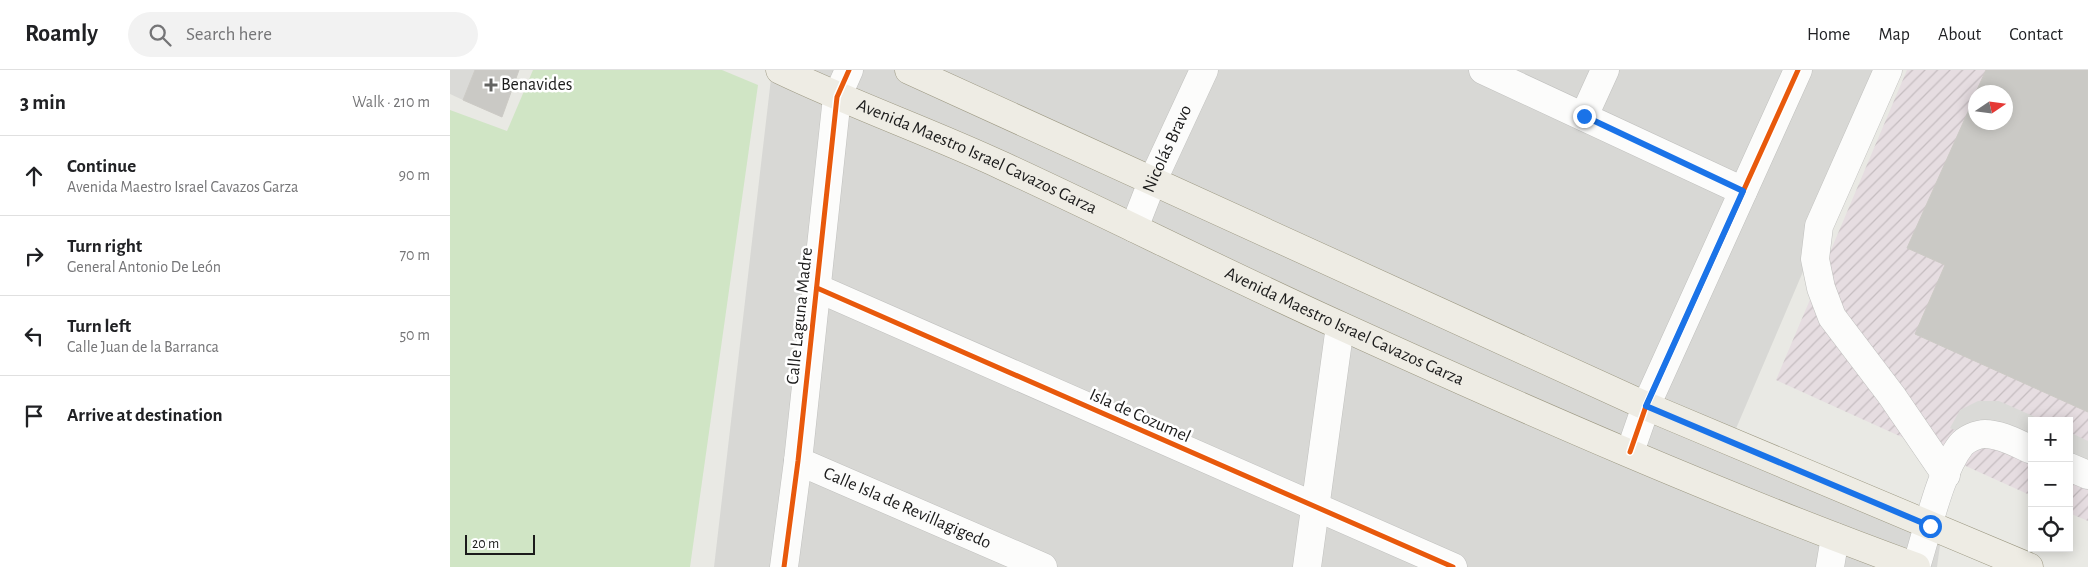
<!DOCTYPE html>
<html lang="en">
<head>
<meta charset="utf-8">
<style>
	body { margin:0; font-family:"Alegreya Sans",sans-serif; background:#f2f2f2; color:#202124 }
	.controls { position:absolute; right:15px; bottom:15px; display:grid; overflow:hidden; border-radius:0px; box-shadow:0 2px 12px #0003 }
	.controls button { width:45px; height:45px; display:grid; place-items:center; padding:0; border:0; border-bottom:1px solid #e0e0e0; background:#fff; color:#202124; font:25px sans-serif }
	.compass { position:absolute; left:1518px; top:15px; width:45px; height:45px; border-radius:50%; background:#fff; box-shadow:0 2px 12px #0003; rotate:77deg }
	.scale { position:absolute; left:15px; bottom:12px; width:70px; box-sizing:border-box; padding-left:5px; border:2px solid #1b1b1b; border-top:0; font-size:14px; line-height:18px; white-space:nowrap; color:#1b1b1b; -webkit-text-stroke:4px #fff; paint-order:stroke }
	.stop { position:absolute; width:15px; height:15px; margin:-11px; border:4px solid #1a73e8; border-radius:50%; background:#fff }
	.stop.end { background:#1a73e8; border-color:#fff; box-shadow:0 1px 5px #0008 }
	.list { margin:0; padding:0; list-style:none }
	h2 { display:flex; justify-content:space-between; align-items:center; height:65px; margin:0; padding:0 20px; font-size:21px }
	h2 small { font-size:16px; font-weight:400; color:#757577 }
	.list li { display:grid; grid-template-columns:32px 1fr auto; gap:15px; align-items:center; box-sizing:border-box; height:80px; padding:0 20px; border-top:1px solid #e0e0e0 }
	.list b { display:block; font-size:19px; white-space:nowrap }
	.list p { margin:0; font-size:16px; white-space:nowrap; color:#757577 }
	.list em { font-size:16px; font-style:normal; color:#757577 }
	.icon { flex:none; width:28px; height:28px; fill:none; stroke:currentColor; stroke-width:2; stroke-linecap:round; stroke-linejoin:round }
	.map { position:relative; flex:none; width:1638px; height:497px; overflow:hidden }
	header { display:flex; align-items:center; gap:30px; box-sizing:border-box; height:70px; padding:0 25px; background:#fff; border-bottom:1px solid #e0e0e0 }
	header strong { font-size:24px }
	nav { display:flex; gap:28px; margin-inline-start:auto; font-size:18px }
	.search { width:350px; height:45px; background:#f2f2f2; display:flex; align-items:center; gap:12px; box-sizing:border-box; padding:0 18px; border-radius:28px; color:#757577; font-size:19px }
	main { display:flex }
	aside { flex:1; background:#fff }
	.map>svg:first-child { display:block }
</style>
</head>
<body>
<header>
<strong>Roamly</strong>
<div class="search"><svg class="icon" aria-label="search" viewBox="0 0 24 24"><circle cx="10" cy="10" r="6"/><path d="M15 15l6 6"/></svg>Search here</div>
<nav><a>Home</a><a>Map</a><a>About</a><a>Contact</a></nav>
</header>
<main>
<aside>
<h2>3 min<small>Walk · 210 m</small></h2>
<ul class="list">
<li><svg class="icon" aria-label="ahead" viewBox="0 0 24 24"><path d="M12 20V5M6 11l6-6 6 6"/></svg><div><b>Continue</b><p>Avenida Maestro Israel Cavazos Garza</p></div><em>90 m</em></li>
<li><svg class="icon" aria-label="right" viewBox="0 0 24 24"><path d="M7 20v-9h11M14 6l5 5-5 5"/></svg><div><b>Turn right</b><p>General Antonio De León</p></div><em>70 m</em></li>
<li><svg class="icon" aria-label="left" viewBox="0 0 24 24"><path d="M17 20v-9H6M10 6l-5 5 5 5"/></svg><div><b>Turn left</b><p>Calle Juan de la Barranca</p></div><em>50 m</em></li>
<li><svg class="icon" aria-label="arrive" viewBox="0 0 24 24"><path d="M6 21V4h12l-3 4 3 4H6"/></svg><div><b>Arrive at destination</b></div></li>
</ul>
</aside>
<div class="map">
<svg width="1638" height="497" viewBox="0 0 1638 497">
	<defs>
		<pattern id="industrial-furrows" width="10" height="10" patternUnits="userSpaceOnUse" patternTransform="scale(1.25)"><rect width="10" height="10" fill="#e6dde1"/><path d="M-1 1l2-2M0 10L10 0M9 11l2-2" fill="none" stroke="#c5bdc0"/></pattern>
	</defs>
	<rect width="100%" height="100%" fill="#e9e9e4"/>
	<path fill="#d8d8d5" d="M322,0H1439L1279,375L1491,468L1487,497H264Z"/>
	<path fill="url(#industrial-furrows)" fill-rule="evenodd" d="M1457,0H1638V451L1619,443V351H1582V426L1326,310ZM1526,22H1556V52H1526Z"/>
	<path fill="#d0e5c5" d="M83,0H272L308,15L240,497H0V40L57,61Z"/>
	<g fill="#dadad7">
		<path d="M0,0H25L13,30L0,24Z"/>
		<path d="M1528,331H1549L1594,351H1582V395L1500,358L1510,340Z"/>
		<path d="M1619,362L1638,371V420L1619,411Z"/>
	</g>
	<g fill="#cac9c5" stroke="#cccac5">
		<path d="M25,0H69L52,47L13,30Z"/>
		<path d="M1536,0H1638V342L1465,264L1495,195L1457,178L1526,24V52H1556V22H1526Z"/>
	</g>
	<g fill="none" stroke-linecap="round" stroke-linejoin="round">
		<g stroke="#c0c0be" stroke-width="29">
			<g id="minor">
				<path d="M1033,0L1293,121"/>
				<path d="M1438,0L1369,156L1365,189L1371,218L1382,247L1442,326L1496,405"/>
				<path d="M1134,46L1155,0"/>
				<path id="s1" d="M684,158L702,112L754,0"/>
				<path d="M367,218L1003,497"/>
				<path d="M1180,382L1196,336L1348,0"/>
				<path id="s2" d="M348,391L593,497"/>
				<path d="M1619,397L1638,405"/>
				<path d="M334,497L348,391L387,27L399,0"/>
				<path d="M857,497L890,256"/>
				<path d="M1380,497L1385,467"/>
				<path d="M1466,497C1477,463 1490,401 1511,375C1516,369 1527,364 1535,364C1551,364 1568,374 1582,380"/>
			</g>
		</g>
		<g stroke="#9d9983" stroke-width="29">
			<g id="major">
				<path id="s3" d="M330,0C403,35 480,62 553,96C666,148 778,205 891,256C1080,342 1271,426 1466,497"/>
				<path d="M459,0L1196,336L1579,497"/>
			</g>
		</g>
		<use href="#minor" stroke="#fcfcfb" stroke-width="28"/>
		<use href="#major" stroke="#eeece4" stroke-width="28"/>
		<g stroke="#fff" stroke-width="8">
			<g id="cycleway">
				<path d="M367,218L1003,497"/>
				<path d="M1180,382L1196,336L1348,0"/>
				<path d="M334,497L348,391L387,27L399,0"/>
			</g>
		</g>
		<use href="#cycleway" stroke="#e8590c" stroke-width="5"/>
	</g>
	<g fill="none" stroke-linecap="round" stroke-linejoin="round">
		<path stroke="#1a73e8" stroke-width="6" d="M1134,46L1293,121L1196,336L1480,456"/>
	</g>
	<path fill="#636361" stroke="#fff" stroke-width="2" d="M38.5 7.5h5v5h5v5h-5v5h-5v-5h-5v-5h5z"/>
	<g text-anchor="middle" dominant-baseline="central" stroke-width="5" stroke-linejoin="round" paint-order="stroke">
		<g font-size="18" fill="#1b1b1b" stroke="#fff" text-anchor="start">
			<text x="51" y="15">Benavides</text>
		</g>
		<g font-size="18" fill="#1b1b1b" stroke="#fff">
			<text stroke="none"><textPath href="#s1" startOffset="86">Nicolás Bravo</textPath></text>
			<text stroke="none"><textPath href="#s3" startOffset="215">Avenida Maestro Israel Cavazos Garza</textPath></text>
			<text transform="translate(350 246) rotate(-84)">Calle Laguna Madre</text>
			<text stroke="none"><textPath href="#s3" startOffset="620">Avenida Maestro Israel Cavazos Garza</textPath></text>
			<text transform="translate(690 346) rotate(24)">Isla de Cozumel</text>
			<text stroke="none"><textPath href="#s2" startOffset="119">Calle Isla de Revillagigedo</textPath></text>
		</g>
	</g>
</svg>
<div class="controls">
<button>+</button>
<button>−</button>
<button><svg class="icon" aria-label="locate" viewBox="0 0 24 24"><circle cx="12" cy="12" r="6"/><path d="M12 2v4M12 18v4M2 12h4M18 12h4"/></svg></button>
</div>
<svg class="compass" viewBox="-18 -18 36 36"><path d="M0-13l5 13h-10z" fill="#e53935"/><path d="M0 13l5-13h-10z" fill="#757577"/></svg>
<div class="scale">20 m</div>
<div class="stop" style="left:1480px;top:456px"></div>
<div class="stop end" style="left:1134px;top:46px"></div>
</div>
</main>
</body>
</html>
